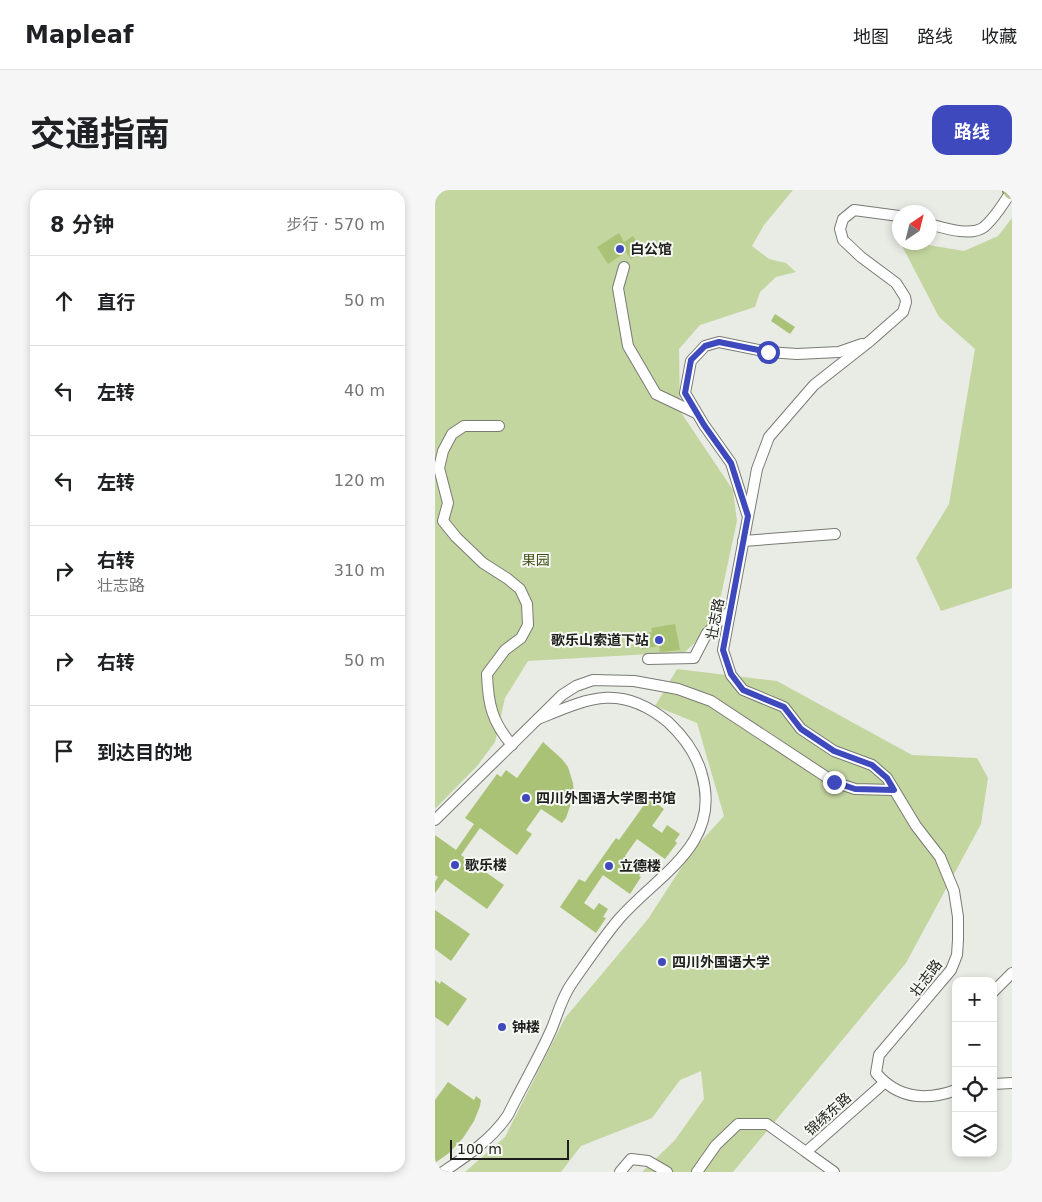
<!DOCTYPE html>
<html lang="zh">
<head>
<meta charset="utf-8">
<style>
	body { margin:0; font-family:"DejaVu Sans","Noto Sans SC",sans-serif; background:#f6f6f6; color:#202124 }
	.controls { position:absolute; right:15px; bottom:15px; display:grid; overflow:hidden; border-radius:10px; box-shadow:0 2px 8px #0003 }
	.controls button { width:45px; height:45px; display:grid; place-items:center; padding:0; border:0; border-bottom:1px solid #e0e0e0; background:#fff; color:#202124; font:25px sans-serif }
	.compass { position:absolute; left:457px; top:15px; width:45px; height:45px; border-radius:50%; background:#fff; box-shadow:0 2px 8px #0003; rotate:35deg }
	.scale { position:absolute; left:15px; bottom:12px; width:119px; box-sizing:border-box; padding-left:5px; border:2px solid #1e1e1c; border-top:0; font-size:14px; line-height:18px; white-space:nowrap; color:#1e1e1c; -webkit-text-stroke:4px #f6f8f2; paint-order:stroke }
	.stop { position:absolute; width:15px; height:15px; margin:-11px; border:4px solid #3e49bd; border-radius:50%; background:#fff }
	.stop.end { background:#3e49bd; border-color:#fff; box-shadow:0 1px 5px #0008 }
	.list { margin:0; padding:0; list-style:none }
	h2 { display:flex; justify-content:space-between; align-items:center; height:65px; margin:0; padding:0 20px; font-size:21px }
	h2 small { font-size:16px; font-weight:400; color:#757577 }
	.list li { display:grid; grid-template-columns:32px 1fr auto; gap:15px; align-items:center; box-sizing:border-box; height:90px; padding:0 20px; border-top:1px solid #e0e0e0 }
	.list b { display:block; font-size:19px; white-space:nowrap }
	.list p { margin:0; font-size:16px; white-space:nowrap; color:#757577 }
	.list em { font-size:16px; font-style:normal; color:#757577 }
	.icon { flex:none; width:28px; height:28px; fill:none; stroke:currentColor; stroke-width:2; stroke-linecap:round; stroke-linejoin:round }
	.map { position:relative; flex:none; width:577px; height:982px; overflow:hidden; border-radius:15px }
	header { display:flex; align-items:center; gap:30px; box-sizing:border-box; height:70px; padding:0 25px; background:#fff; border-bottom:1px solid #e0e0e0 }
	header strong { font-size:24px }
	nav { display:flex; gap:28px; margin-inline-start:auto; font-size:18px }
	.intro { display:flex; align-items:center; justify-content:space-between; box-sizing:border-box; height:120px; padding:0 30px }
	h1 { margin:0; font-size:35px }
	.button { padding:12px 22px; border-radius:15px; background:#3e49bd; color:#fff; font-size:18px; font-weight:700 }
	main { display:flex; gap:30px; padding:0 30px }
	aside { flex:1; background:#fff; border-radius:15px; box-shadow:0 2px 8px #0003 }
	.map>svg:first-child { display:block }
</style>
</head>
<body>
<header>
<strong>Mapleaf</strong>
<nav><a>地图</a><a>路线</a><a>收藏</a></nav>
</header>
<div class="intro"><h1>交通指南</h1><a class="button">路线</a></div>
<main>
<aside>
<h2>8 分钟<small>步行 · 570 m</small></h2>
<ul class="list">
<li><svg class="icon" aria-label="ahead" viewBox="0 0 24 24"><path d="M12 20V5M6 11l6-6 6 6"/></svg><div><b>直行</b></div><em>50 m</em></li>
<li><svg class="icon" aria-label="left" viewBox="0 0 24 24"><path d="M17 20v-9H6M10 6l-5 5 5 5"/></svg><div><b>左转</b></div><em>40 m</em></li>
<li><svg class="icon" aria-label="left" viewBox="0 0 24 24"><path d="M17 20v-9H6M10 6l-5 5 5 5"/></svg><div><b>左转</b></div><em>120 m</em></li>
<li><svg class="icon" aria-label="right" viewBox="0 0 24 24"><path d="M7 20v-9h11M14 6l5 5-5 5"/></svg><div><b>右转</b><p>壮志路</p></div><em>310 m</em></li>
<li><svg class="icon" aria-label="right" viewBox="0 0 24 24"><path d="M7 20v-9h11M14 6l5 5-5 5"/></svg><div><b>右转</b></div><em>50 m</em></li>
<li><svg class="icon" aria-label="arrive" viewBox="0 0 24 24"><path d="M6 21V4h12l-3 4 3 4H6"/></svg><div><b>到达目的地</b></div></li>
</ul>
</aside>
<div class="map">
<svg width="577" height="982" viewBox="0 0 577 982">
	<rect width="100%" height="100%" fill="#e9ebe5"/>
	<g fill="#c4d6a0">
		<path d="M0,0H358L329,35L317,56L334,69L351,73L361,82L341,87L325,102L320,117L265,135L244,159L245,221L298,300L302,331L285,410L269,444L250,462L93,471L70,508L60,552L43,575L0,619Z"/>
		<path d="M577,28V398L506,421L481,368L514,314L540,159L504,127L465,52L482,53L529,61L563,46Z"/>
		<path d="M242,479L342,491L477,565L542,568L553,588L546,634L471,773L298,982H207L240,950L269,909L266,881L245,890L217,928L146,956L126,982H30L70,947L130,828L213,729L257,661L289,626L262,533L220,516Z"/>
	</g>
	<g fill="#aac276">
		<path d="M184,43L189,52L198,46L208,61L196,69L191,62L173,74L162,57Z"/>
		<path d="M340,124L360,137L355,144L336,131Z"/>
		<path d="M240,434L245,460L225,462L224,456L207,459L204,444L217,442L216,438Z"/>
		<path d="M108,552L127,569L133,577L138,593L139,604L131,628L127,633L106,619L91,640L97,644L82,665L45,638L26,665L69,695L52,719L10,689L0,703V692L3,687L0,685V645L21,660L39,634L30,628L62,584L66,587L71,580L82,588Z"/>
		<path d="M214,608L229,619L217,636L227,643L232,635L245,644L240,651L242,653L230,669L202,649L190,666L209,679L204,686L206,687L195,704L168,685L149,713L159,720L164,713L173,719L168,727L171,728L161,743L125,717L144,689L150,692L181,648L184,650Z"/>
		<path d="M0,720L35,744L16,771L0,759Z"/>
		<path d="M0,790L5,794L6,791L32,809L13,836L0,827Z"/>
		<path d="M66,831L73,835L68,843L62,838Z"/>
		<path d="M13,892L39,910L41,906L46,910L45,916L39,931L28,948L14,963L0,973V910Z"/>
	</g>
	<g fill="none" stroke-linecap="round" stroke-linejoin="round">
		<g stroke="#797b75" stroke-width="12">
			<g id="minor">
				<path d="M464,26L419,20L408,29L405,39L408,50L426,67L461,93L470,107L471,112L468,122L435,151L379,195L334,247L322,279L288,460L296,485L308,500L349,517L366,539L399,561L437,575L452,588L481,636L505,667L519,701L523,727V750L522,765L516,780L444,865L441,883C463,909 491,911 521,900"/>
				<path d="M494,34C509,38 536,47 549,37C560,28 568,14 576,2"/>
				<path d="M189,77L183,98L193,156L221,204L261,223"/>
				<path d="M64,236H29L17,244L8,261L4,278L13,313L8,331L21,347L48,373L73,389L85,399L92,414L93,435L86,448L70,460L52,484C53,514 57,532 77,555"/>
				<path d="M312,324L296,273L269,235L250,203L256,171L270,156L284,152L333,162L362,164L404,162L427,154"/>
				<path d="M308,351L400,344"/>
				<path d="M213,469L259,468L272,443L295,421"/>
				<path d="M0,630L127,505L141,496L158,490L199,491L243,499L276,511L399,592L420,599L459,600"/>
				<path d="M558,802L577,783"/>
				<path d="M558,894L577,893"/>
				<path d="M371,962L399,982"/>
				<path d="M8,982C32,966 57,949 73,925C87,896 104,868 117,838C123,823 127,807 137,793C152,772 167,749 184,729C222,685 287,655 267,585C262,565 248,546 233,532C185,493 154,508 103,529"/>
				<path d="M185,982L196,969L213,971L232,982"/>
				<path d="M262,982L281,955L303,934H332L371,962L449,893"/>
			</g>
		</g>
		<g stroke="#607137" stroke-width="16">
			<path id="major" d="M575,0L576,2L577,1"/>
		</g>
		<use href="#minor" stroke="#fff" stroke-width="10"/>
		<use href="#major" stroke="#b5c58f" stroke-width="14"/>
	</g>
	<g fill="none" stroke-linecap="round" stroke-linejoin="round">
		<path stroke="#3e49bd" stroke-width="6" d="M333,162L284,152L270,156L256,170L250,203L269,235L296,273L313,326L288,460L296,484L308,500L349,517L366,539L399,561L437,575L452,588L459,600L420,599L399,592"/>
	</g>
	<g fill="#3e49bd" stroke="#f6f8f2" stroke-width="2">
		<circle cx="185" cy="59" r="5"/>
		<circle cx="224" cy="450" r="5"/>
		<circle cx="91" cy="608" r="5"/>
		<circle cx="20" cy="675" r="5"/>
		<circle cx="174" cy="676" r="5"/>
		<circle cx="227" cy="772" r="5"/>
		<circle cx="67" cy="837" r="5"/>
	</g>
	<g text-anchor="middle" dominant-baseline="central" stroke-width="4" stroke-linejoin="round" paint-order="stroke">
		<g font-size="14" font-weight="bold" fill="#1e1e1c" stroke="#f6f8f2" text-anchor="start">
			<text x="195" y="59">白公馆</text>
			<text x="214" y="450" text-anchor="end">歌乐山索道下站</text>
			<text x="101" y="608">四川外国语大学图书馆</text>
			<text x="30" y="675">歌乐楼</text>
			<text x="184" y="676">立德楼</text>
			<text x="237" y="772">四川外国语大学</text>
			<text x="77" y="837">钟楼</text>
		</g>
		<g font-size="14" fill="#42511a" stroke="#f6f8f2">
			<text x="101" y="370">果园</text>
		</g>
		<g font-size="14" fill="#1e1e1c" stroke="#f6f8f2">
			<text transform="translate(280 429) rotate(-79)">壮志路</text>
			<text transform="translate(491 788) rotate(-53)">壮志路</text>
			<text transform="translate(393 924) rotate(-42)">锦绣东路</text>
		</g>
	</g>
</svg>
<div class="controls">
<button>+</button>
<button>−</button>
<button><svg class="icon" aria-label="locate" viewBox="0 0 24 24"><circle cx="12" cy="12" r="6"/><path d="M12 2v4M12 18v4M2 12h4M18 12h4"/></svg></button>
<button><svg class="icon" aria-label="layers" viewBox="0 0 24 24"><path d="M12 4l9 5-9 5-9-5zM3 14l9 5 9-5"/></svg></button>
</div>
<svg class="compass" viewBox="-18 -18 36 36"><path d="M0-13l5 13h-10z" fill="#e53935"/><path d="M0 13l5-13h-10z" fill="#757577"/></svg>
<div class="scale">100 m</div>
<div class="stop" style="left:333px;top:162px"></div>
<div class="stop end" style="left:399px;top:592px"></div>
</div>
</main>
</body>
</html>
